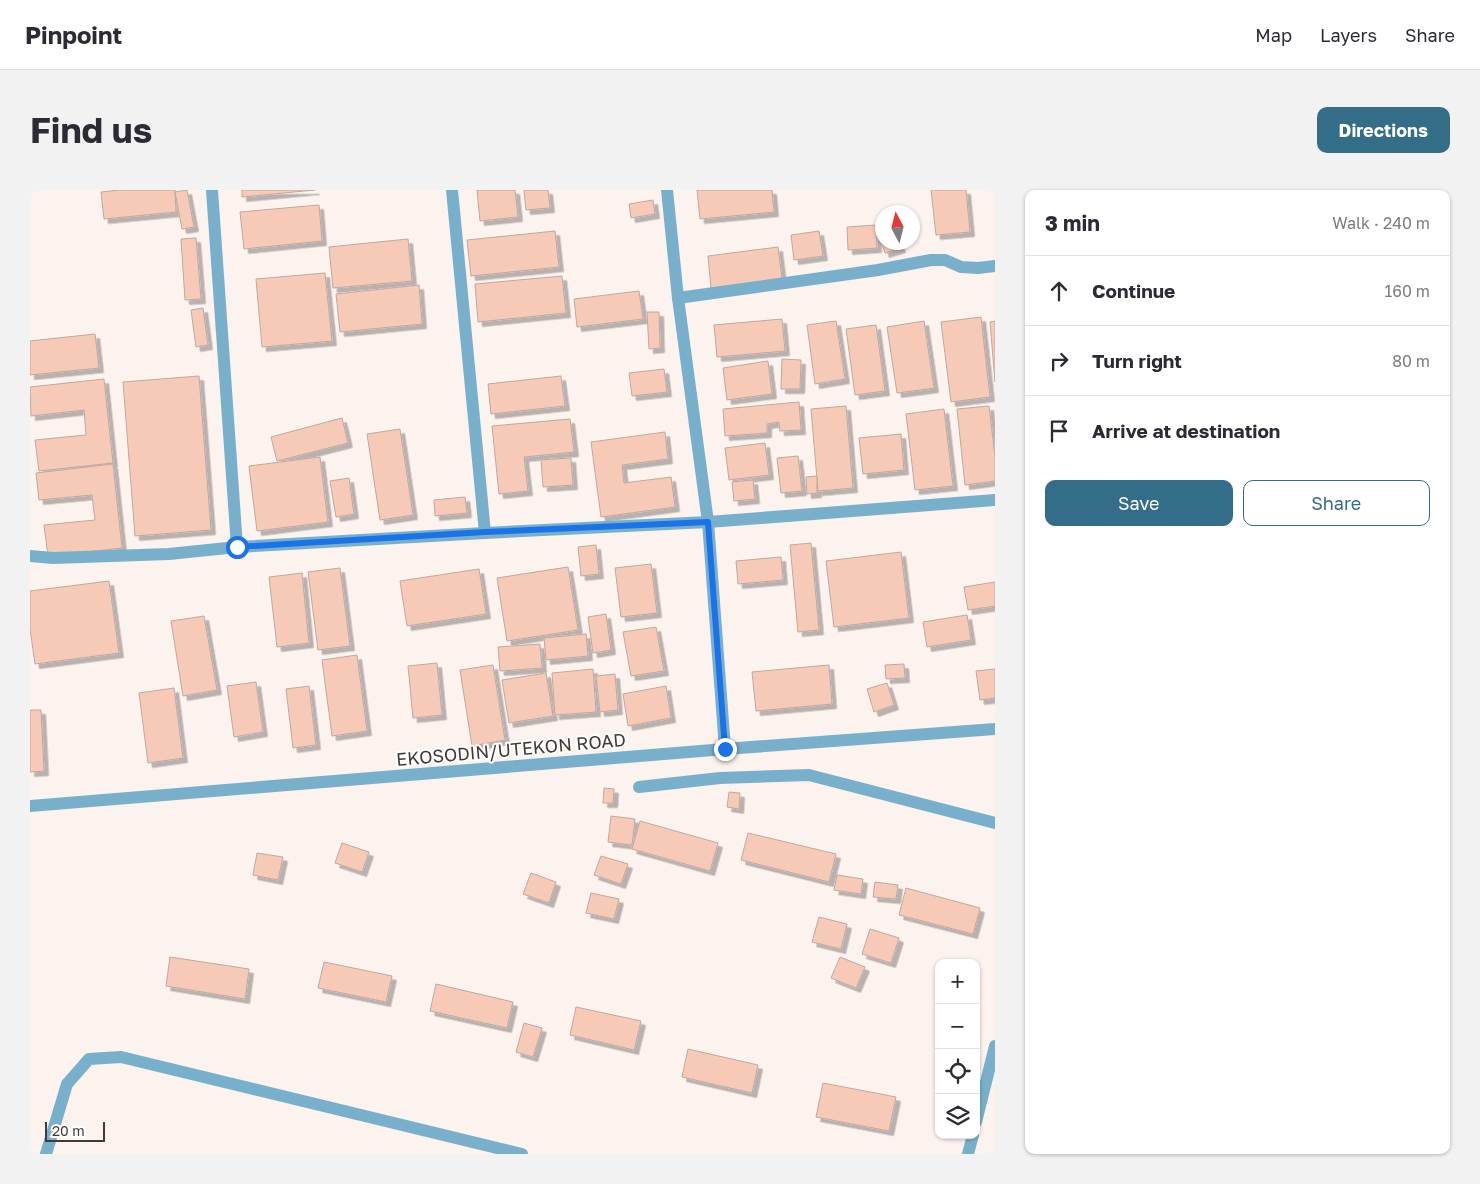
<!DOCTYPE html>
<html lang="en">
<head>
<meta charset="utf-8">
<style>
	body { margin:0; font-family:"Golos Text",sans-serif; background:#f2f2f3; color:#2b2b33 }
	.controls { position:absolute; right:15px; bottom:15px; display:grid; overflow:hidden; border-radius:10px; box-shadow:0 1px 4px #0004 }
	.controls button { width:45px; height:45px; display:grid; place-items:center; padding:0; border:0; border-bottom:1px solid #e1e1e2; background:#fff; color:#2b2b33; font:25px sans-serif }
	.compass { position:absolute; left:845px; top:15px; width:45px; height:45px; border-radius:50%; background:#fff; box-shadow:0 1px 4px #0004; rotate:353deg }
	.scale { position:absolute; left:15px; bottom:12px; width:60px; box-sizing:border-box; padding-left:5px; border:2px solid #433935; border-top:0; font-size:14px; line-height:18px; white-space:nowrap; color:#433935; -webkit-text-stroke:4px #fff; paint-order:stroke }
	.stop { position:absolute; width:15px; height:15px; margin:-11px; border:4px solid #1a73e8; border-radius:50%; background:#fff }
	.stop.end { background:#1a73e8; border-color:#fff; box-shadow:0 1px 5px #0008 }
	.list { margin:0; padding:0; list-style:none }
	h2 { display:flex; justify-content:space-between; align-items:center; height:65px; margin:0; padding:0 20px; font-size:21px }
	h2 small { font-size:16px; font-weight:400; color:#7c7c81 }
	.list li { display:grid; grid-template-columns:32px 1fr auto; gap:15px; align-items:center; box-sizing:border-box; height:70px; padding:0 20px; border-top:1px solid #e1e1e2 }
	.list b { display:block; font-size:19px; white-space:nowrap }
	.list em { font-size:16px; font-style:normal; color:#7c7c81 }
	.actions { display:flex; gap:10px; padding:15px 20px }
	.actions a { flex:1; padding:11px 0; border:1px solid #346d87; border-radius:10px; text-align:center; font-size:18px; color:#346d87 }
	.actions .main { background:#346d87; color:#fff }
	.icon { flex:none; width:28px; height:28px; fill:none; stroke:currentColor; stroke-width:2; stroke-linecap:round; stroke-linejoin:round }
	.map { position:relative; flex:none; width:965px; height:964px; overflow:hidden; border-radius:10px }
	header { display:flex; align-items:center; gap:30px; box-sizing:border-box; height:70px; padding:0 25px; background:#fff; border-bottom:1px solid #e1e1e2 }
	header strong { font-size:24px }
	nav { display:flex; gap:28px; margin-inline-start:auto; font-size:18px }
	.intro { display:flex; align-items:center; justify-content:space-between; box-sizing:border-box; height:120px; padding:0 30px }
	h1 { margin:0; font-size:35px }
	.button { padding:12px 22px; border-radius:10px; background:#346d87; color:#fff; font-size:18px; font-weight:700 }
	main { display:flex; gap:30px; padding:0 30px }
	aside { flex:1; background:#fff; border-radius:10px; box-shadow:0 1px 4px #0004 }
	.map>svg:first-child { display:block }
</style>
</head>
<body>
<header>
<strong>Pinpoint</strong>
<nav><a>Map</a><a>Layers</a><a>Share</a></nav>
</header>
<div class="intro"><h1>Find us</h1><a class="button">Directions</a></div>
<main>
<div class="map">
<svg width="965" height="964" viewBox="0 0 965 964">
	<defs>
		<filter id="shadow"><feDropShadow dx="4.5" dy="4.5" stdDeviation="0" flood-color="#0004"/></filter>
	</defs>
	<rect width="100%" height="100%" fill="#fcf2ee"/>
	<g fill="#f7cab7" stroke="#c0a89f" filter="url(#shadow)">
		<path d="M90,0H145L146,22L74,29L71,2Z"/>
		<path d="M157,0L164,37L152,39L145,2Z"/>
		<path d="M212,0H285L212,7Z"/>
		<path d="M447,0H485L488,27L450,31Z"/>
		<path d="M494,0H518L520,18L496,20Z"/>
		<path d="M667,0H742L744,22L670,29Z"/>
		<path d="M901,0H936L940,42L906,45Z"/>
		<path d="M623,10L625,24L601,28L599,14Z"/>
		<path d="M289,15L292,51L214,59L210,22Z"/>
		<path d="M846,35L847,58L818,60L817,37Z"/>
		<path d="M525,41L529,77L441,86L437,50Z"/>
		<path d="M789,41L793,66L764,70L761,45Z"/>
		<path d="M852,41V52H869L871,58L855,63L848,43Z"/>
		<path d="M166,48L171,109L155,110L151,49Z"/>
		<path d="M378,49L382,91L303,98L299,57Z"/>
		<path d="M748,57L752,89L681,98L678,66Z"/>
		<path d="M295,83L302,151L232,157L226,89Z"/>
		<path d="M532,86L536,123L448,132L445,94Z"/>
		<path d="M389,95L392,134L310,142L306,104Z"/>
		<path d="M609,101L613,129L547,137L544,109Z"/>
		<path d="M173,118L178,155L166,157L161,120Z"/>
		<path d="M617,122H629L630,158L619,159Z"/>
		<path d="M951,127L960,207L921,212L911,132Z"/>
		<path d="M752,129L755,161L687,167L684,135Z"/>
		<path d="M806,131L815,189L785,194L777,135Z"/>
		<path d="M894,131L904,198L867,203L857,137Z"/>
		<path d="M965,131V192L960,132Z"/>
		<path d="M846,135L855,201L825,205L816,139Z"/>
		<path d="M65,144L69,178L0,185V151Z"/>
		<path d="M752,169L771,170L770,199H751Z"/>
		<path d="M738,171L742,204L697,210L693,178Z"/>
		<path d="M634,179L637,202L602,206L599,183Z"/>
		<path d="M169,186L181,340L105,346L93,192Z"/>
		<path d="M531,186L535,216L461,224L458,194Z"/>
		<path d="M74,189L83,273L9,281L5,250L56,245L54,220L1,226L0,197Z"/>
		<path d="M769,212L771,240L750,241L749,232L737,234V243L695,246L693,219Z"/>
		<path d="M816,216L823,298L788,301L781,219Z"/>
		<path d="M959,216L965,267V291L935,295L927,219Z"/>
		<path d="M914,219L923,296L885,300L876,224Z"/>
		<path d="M312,228L318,253L247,271L241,247Z"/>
		<path d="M540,229L544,262L494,267L498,301L469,304L462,236Z"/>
		<path d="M370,239L383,325L350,330L337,244Z"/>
		<path d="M635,242L638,269L592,275L594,293L641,287L645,317L571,327L561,252Z"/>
		<path d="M871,244L874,280L833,284L829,248Z"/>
		<path d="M735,253L739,285L699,290L695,258Z"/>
		<path d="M768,266L772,301L751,303L747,268Z"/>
		<path d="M290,267L298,332L227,341L219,276Z"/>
		<path d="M541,268L543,295L513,297L511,270Z"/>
		<path d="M83,274L92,358L18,366L14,335L65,330L62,305L9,310L6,283Z"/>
		<path d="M787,286V303L777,304L776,287Z"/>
		<path d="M319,288L324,324L306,327L300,291Z"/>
		<path d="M723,290L725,309L704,311L702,292Z"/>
		<path d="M435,307L437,323L405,326L404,310Z"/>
		<path d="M781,353L789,440L768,442L760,355Z"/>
		<path d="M566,355L569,384L551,386L548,357Z"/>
		<path d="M871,362L879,428L804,437L796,371Z"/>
		<path d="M751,367L753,390L708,394L706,371Z"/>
		<path d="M621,374L627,423L591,427L585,378Z"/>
		<path d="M538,377L548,440L477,451L467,388Z"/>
		<path d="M310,378L320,456L288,460L278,382Z"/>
		<path d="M449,379L456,424L377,436L370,391Z"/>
		<path d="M272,383L279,453L247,457L239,387Z"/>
		<path d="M79,391L89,463L5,474L0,439V401Z"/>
		<path d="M965,392V416L938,420L934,397Z"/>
		<path d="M576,424L581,460L563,463L558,427Z"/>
		<path d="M937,425L941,450L897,457L893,432Z"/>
		<path d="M174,426L187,500L153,506L141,431Z"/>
		<path d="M626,437L634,481L601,486L593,442Z"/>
		<path d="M556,444L558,466L516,470L514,448Z"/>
		<path d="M510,454L512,478L470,481L468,457Z"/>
		<path d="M327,465L337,541L302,546L292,470Z"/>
		<path d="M407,473L412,525L383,528L378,476Z"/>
		<path d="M874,474L875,488L856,489L855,475Z"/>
		<path d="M463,475L475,550L442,556L430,480Z"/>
		<path d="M799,475L802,514L726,521L722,482Z"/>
		<path d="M563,479L566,522L525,525L522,483Z"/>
		<path d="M965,479V508L950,510L946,481Z"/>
		<path d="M516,483L523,526L479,533L472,490Z"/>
		<path d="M585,484L588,520L570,522L566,486Z"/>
		<path d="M226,492L233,542L204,547L197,496Z"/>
		<path d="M857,493L864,515L844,522L837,499Z"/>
		<path d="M279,496L286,555L263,558L256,499Z"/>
		<path d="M636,496L641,528L598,536L593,504Z"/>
		<path d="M144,498L153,568L118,573L109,503Z"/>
		<path d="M0,520H11L14,581L0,582Z"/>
		<path d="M574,598L584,599L583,613H573Z"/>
		<path d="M699,602L710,603L709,619L697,617Z"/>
		<path d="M581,626L605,629L602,655L578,652Z"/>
		<path d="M610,631L688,653L680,681L602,659Z"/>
		<path d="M718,643L806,664L799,692L711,670Z"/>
		<path d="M312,653L339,662L332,682L305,673Z"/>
		<path d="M227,663L253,667L248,690L223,685Z"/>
		<path d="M571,666L598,674L591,694L564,685Z"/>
		<path d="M501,683L526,692L519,713L493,704Z"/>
		<path d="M807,685L833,689L831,704L804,700Z"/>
		<path d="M845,692L868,695L866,709L843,707Z"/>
		<path d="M876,698L950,718L943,744L869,725Z"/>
		<path d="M561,703L589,709L584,729L556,723Z"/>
		<path d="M789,727L817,734L811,759L782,752Z"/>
		<path d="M840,739L869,748L861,773L832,764Z"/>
		<path d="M140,767L219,779L215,809L136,796Z"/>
		<path d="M810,767L835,777L826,798L801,788Z"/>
		<path d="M294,772L362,786L356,812L288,798Z"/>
		<path d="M406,794L483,812L477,838L400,821Z"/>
		<path d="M546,817L611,831L604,860L540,845Z"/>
		<path d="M494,833L512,838L503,867L486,862Z"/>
		<path d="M658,859L728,875L722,903L652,887Z"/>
		<path d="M793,893L866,907L859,941L786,927Z"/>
	</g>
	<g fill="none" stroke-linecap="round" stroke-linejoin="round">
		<g stroke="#78b0cb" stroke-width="12">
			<path d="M182,0L207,357"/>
			<path d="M422,0L455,343"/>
			<path d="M637,0L648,108L678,332L695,559"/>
			<path d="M648,108L848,80L901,70H915L931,77L948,78L965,76"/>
			<path d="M0,366L23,368L139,364L207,357L455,343L678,332L965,310"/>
			<path d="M609,597L690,588L779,585L965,633"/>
			<path d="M0,616L695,559L965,539"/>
			<path d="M946,932L965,856"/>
			<path d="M16,964L37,894L59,869L91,867L492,964"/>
			<path d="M938,964L943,945"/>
		</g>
	</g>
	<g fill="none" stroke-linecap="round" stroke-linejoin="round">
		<path stroke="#1a73e8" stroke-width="6" d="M207,357L455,342L678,332L695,559"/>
	</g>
	<g text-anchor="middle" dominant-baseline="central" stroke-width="4" stroke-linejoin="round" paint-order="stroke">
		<g font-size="18" fill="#433935" stroke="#fff">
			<text transform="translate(481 559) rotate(-5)">EKOSODIN/UTEKON ROAD</text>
		</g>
	</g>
</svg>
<div class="controls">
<button>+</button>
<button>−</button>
<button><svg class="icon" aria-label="locate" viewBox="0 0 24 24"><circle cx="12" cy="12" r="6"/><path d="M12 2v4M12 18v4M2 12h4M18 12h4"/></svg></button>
<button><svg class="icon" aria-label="layers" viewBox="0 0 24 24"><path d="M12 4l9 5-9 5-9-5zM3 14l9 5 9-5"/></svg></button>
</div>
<svg class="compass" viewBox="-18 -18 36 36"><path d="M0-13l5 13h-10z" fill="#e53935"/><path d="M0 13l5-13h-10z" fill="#7c7c81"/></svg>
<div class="scale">20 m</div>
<div class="stop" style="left:207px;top:357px"></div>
<div class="stop end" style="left:695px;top:559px"></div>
</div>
<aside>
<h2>3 min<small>Walk · 240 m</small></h2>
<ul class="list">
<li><svg class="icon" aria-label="ahead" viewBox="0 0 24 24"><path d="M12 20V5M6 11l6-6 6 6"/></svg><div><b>Continue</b></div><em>160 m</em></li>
<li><svg class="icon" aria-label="right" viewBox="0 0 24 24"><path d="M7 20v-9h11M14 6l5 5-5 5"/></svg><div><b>Turn right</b></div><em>80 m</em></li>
<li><svg class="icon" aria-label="arrive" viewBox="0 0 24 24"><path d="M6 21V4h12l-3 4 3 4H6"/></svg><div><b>Arrive at destination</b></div></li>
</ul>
<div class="actions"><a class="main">Save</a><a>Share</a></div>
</aside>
</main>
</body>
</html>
